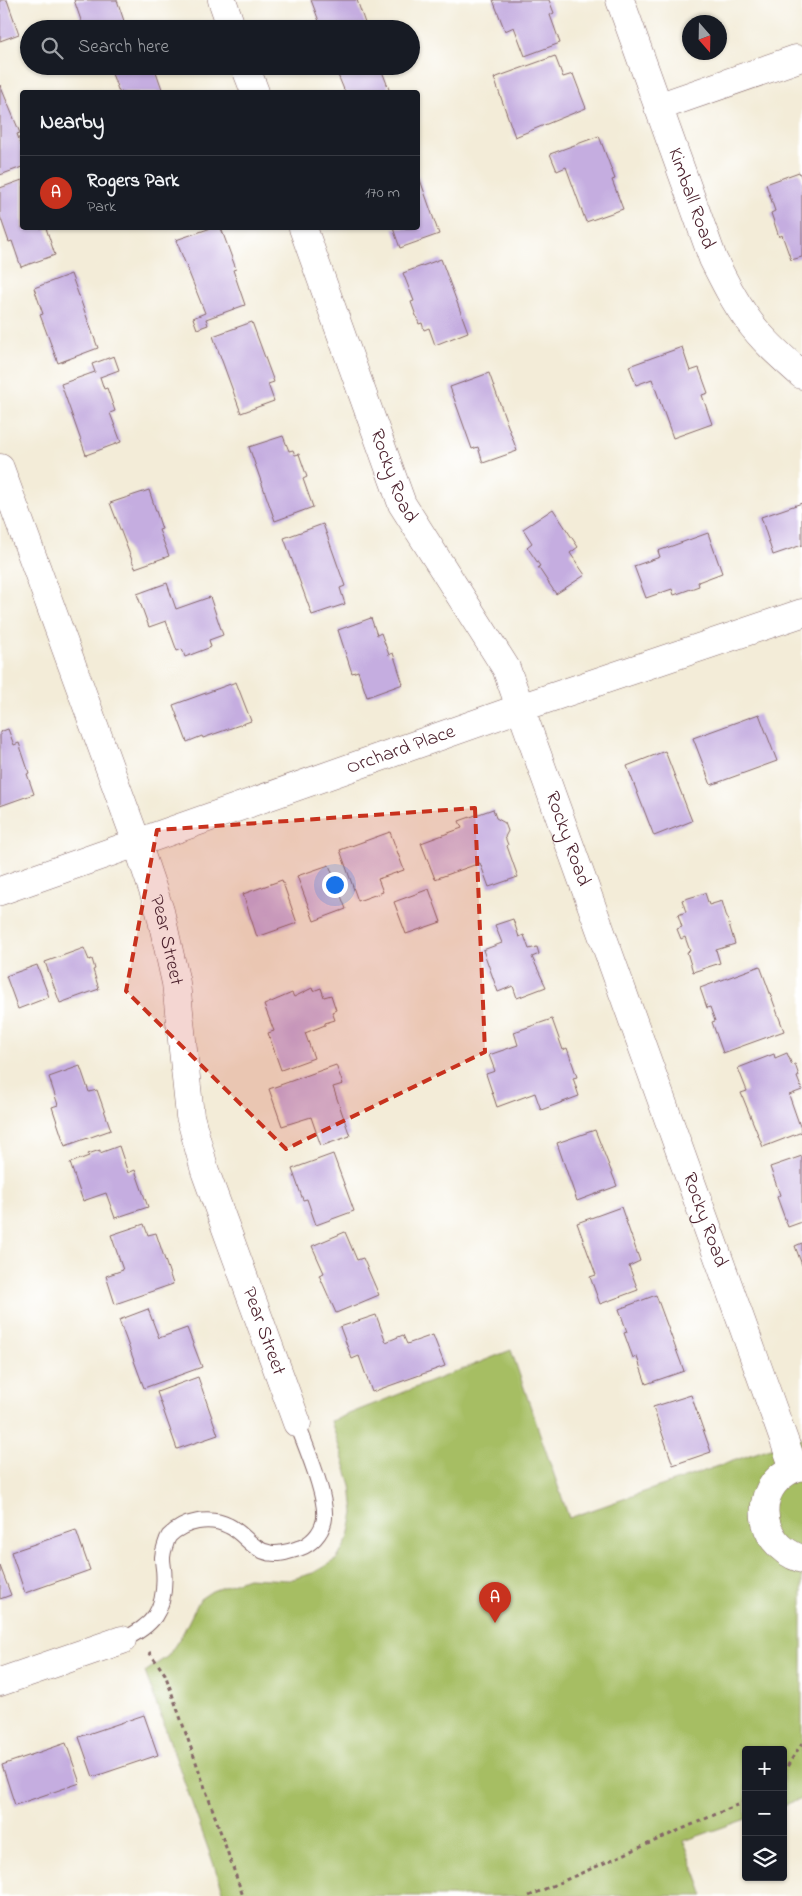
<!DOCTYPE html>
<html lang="en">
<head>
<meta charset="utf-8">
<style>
	body { margin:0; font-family:"Indie Flower",sans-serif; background:#20242c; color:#f1f3f6 }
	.controls { position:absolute; right:15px; bottom:15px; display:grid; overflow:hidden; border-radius:5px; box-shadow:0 1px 4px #0004 }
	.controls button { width:45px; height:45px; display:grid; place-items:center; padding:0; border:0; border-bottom:1px solid #363941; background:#171b24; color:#f1f3f6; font:25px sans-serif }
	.compass { position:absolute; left:682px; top:15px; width:45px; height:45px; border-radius:50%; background:#171b24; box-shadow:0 1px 4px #0004; rotate:160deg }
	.you { position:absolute; left:334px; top:884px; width:18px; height:18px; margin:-12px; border:4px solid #fff; border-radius:50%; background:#1a73e8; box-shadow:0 0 0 8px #1a73e833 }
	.badge { display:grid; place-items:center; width:32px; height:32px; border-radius:50%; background:#c8321e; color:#fff; font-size:16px; font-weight:700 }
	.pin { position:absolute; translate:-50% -41px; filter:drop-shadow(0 1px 2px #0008) }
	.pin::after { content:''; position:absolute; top:26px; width:18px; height:15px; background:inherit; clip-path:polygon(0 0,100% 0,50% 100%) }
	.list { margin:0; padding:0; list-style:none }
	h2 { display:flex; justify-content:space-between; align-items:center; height:65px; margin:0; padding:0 20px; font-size:21px }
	h2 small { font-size:16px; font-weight:400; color:#9ea1a6 }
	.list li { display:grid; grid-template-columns:32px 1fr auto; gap:15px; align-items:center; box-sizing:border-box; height:75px; padding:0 20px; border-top:1px solid #363941 }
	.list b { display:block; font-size:19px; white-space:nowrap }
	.list p { margin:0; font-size:16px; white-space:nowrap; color:#9ea1a6 }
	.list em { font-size:16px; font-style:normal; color:#9ea1a6 }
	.icon { flex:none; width:28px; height:28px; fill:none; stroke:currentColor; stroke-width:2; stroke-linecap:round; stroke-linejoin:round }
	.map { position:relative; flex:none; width:802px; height:1896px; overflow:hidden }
	.search { position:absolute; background:#171b24; box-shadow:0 1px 4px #0004; left:20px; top:20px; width:400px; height:55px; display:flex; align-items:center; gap:12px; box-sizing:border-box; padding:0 18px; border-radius:28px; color:#9ea1a6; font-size:19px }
	.panel { position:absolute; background:#171b24; box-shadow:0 1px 4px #0004; left:20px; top:90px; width:400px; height:140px; border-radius:5px }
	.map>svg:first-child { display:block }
</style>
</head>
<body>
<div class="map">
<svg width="802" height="1896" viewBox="0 0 802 1896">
	<rect width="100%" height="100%" fill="#fff"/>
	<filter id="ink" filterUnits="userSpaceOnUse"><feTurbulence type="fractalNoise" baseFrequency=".02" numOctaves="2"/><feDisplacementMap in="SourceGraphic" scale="10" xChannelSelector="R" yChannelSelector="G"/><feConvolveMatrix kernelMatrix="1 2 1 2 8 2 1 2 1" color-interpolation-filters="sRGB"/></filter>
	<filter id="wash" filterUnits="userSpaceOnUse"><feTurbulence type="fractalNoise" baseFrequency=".0096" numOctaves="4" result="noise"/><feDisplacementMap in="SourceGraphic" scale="20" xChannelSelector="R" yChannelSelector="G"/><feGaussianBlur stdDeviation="1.12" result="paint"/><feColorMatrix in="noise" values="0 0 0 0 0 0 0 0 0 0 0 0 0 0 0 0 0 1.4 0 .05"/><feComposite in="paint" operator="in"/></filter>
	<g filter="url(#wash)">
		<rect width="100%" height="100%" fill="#f3ecd8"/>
		<path fill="#a6be64" stroke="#786e48" d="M511,1350L569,1518L802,1437V1799L783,1805V1750H746V1819L684,1841L704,1896H225L145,1672L168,1656L183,1633L200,1599L212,1591L248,1578L289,1580L313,1573L337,1559L349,1537L354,1513L351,1485L331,1421Z"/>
		<g id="blocks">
			<g fill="#c5ade0">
				<path d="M0,0H7L19,34L0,41Z"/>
				<path d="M74,0H117L124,21L103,29H84Z"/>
				<path d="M311,0H357L367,29H322Z"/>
				<path d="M493,0H549L554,13L550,15L560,43L525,56L514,27L505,31Z"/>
				<path d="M555,56L563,77L573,74L586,108L515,137L494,78Z"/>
				<path d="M109,66H154L163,92H119Z"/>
				<path d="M361,66H380L390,92H345L338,75Z"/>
				<path d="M0,85L20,133L17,134L22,148V167L0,175Z"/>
				<path d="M599,136L615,179L612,180L623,209L586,222L566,167L557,171L550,154Z"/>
				<path d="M799,172L802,179V257L791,260L782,235L779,237L771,213L775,211L766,184Z"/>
				<path d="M418,174L439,234L400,248L393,228H418Z"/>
				<path d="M22,180V228H46L55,255L21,267L12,241L9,242L0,216V188Z"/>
				<path d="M211,228H221L236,269L233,270L245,305L206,319L208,325L197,329L193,318L205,313L176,240Z"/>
				<path d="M441,259L468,332L435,345L429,328L424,330L422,323L419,324L411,302L414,301L403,273Z"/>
				<path d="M71,274L98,348L58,363L40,315L43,314L34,288Z"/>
				<path d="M252,322L274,382L268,384L274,401L241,413L213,336Z"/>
				<path d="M682,347L690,371L699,368L708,393L702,395L712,424L673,438L652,379L636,385L629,366Z"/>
				<path d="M114,356L119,370L100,377L104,389L107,388L115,411L110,413L121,442L86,455L61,384L95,372L92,364Z"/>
				<path d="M489,373L517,451L483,463L478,447L472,449L450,387Z"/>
				<path d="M283,436L289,451L293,450L295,455L299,454L307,477L303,479L313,507L275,521L249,447Z"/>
				<path d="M149,490L162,529L159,530L169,556L135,568L110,503Z"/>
				<path d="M802,503V545L773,555L761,517Z"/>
				<path d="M553,509L578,547L570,553L585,575L556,594L538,567L540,566L527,547L532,543L523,529Z"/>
				<path d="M323,524L345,586L340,588L345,604L312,615L284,538Z"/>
				<path d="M708,533L722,573L698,582L699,586L674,595L672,589L646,598L634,566L660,557L658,551Z"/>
				<path d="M167,583L176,609L210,597L223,635L209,640L211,647L185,657L182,649L177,651L166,621L149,627L137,594Z"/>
				<path d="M371,618L377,635L381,633L389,655L393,653L403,684L367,697L358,671L352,673L338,630Z"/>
				<path d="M236,682L251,721L203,738L202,736L187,742L173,705Z"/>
				<path d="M759,714L777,761L711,785L693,738Z"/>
				<path d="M8,729L14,745L19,743L29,773L27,774L34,794L0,806V732Z"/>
				<path d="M665,751L692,821L654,836L627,766Z"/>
				<path d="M493,809L496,818L505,823L508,831L505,837L508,845L507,846L518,877L489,887L480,863L435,879L421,843L462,828L459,821Z"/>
				<path d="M390,832L404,870L378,879L383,892L358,901L340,850Z"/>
				<path d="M329,865L346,909L314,921L297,876Z"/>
				<path d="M282,880L297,923L257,937L243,894Z"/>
				<path d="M429,889L441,922L406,934L394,902Z"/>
				<path d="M705,893L709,905L722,901L735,944L716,950L720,963L693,972L687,952L690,951L685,937L681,939L677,929L682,927L678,915L686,912L682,900Z"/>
				<path d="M513,919L519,937L524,935L529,949L537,947L539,954L532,957L546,987L517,998L513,986L498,992L483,950L502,943L495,925Z"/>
				<path d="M84,948L89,960L92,959L95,969L93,970L99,989L60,1003L45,962Z"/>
				<path d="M37,965L49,997L18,1009L6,976Z"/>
				<path d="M760,966L784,1031L723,1053L712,1022L715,1021L710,1007L707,1008L700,988Z"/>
				<path d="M312,988L313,991L321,988L324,997L331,995L336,1010L332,1012L335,1020L325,1023V1025L305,1033L314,1058L281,1070L268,1033L274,1031L264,1005L292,993L294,997Z"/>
				<path d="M552,1019L563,1050L567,1048L577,1077L573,1078L579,1096L541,1110L535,1093L497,1107L486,1074L495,1071L489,1055L518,1045L514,1032Z"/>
				<path d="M787,1053L792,1065L795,1064L799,1076L797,1077L802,1090L789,1095L802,1132L763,1147L741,1093L747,1091L738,1068L774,1054L775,1058Z"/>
				<path d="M336,1065L343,1084L333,1087L350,1136L321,1146L311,1117L282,1126L269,1089Z"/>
				<path d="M80,1066L89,1092L97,1090L111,1130L65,1146L52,1107L58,1105L49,1077Z"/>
				<path d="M595,1130L617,1186L577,1201L557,1143Z"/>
				<path d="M119,1146L128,1173L135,1170L148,1207L115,1218L106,1193L83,1201L70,1163L89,1156L88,1154L100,1150V1153Z"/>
				<path d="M333,1154L354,1211L316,1225L307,1199L303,1200L292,1169Z"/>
				<path d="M802,1156V1222L788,1227L777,1197L780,1195L770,1167Z"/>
				<path d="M621,1207L640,1261L629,1266L638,1290L600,1304L590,1277L596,1275L577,1223Z"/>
				<path d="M144,1224L148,1235L156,1233L173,1284L115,1304L106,1276L123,1270L111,1235Z"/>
				<path d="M345,1232L357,1260L363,1258L379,1295L336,1313L319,1275L324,1273L312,1246Z"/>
				<path d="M802,1243V1265L795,1246Z"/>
				<path d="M656,1295L684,1371L646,1384L637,1357L633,1358L624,1333L627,1332L619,1309Z"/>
				<path d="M148,1309L159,1338L187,1328L202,1367L144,1388L119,1320Z"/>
				<path d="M376,1315L386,1342L403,1335L407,1344L433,1335L445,1366L372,1392L359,1356L352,1359L340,1327Z"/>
				<path d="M198,1377L218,1435L177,1449L157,1392Z"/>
				<path d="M691,1395L711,1452L673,1465L653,1407Z"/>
				<path d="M76,1530L90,1570L25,1593L11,1552Z"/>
				<path d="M0,1566L11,1595L0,1599Z"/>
				<path d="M144,1715L158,1755L93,1777L79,1737Z"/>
				<path d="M66,1743L80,1783L15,1805L2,1765Z"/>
			</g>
		</g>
	</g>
	<g filter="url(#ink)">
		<use href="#blocks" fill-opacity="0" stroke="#856768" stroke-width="1"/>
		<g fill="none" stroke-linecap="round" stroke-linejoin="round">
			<g stroke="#856768" stroke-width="17">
				<path id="lane" d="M122,1640C153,1626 165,1611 164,1576C164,1563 160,1560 165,1546C166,1543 167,1539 169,1536C184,1521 210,1516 229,1526C244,1533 252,1550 270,1553C280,1555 290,1551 300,1548C311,1544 321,1534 324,1521C329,1500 305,1445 297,1423"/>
			</g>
			<g stroke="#856768" stroke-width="29">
				<g id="street">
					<path d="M222,0L232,29"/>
					<path id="s1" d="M620,0L713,259C724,281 734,301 748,320C763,341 783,358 802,375"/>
					<path d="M245,66L255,92"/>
					<path d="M658,107L796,59"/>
					<path id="s2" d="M303,228L402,504L506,668L794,1468"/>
					<path id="s3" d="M0,468L137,843L160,911L176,983L190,1116L205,1171L297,1423"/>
					<path id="s4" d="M0,891L520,708L802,613"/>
					<path d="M802,1466C751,1479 753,1543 802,1559"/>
					<path d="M0,1682L122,1640"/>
				</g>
			</g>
			<g stroke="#856768" stroke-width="3" stroke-dasharray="4 4" stroke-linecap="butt">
				<path d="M149,1652L165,1674L243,1896"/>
				<path d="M783,1773L802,1743"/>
				<path d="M529,1896L746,1801"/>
			</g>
			<use href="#lane" stroke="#fff" stroke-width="15"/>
			<use href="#street" stroke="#fff" stroke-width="28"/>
		</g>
	</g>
	<path fill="#c8321e" fill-opacity="0.2" stroke="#c8321e" stroke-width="4" stroke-dasharray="10 6" stroke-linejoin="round" d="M475,808L485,1052L286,1149L126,991L157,830Z"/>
	<g text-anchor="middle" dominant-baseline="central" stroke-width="4.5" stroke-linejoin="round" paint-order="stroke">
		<g font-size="20" fill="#4a1f2b" stroke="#fff">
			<text stroke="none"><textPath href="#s1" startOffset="211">Kimball Road</textPath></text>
			<text stroke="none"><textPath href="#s2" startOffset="264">Rocky Road</textPath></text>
			<text stroke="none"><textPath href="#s4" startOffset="425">Orchard Place</textPath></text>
			<text stroke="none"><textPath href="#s2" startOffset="669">Rocky Road</textPath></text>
			<text stroke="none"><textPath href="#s3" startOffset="501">Pear Street</textPath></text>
			<text stroke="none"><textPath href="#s2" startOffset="1074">Rocky Road</textPath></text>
			<text stroke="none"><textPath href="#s3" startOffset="906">Pear Street</textPath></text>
		</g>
	</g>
</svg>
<div class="controls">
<button>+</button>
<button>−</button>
<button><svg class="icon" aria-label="layers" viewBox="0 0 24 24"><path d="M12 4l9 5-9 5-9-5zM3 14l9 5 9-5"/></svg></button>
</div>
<svg class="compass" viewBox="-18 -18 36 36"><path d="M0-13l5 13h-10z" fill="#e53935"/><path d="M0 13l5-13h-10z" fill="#9ea1a6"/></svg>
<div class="you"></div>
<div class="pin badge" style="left:495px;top:1623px">A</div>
<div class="search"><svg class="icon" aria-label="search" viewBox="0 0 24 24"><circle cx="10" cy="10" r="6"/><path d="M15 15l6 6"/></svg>Search here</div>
<section class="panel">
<h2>Nearby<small></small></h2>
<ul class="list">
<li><span class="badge">A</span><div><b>Rogers Park</b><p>Park</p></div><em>170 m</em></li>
</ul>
</section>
</div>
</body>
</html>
